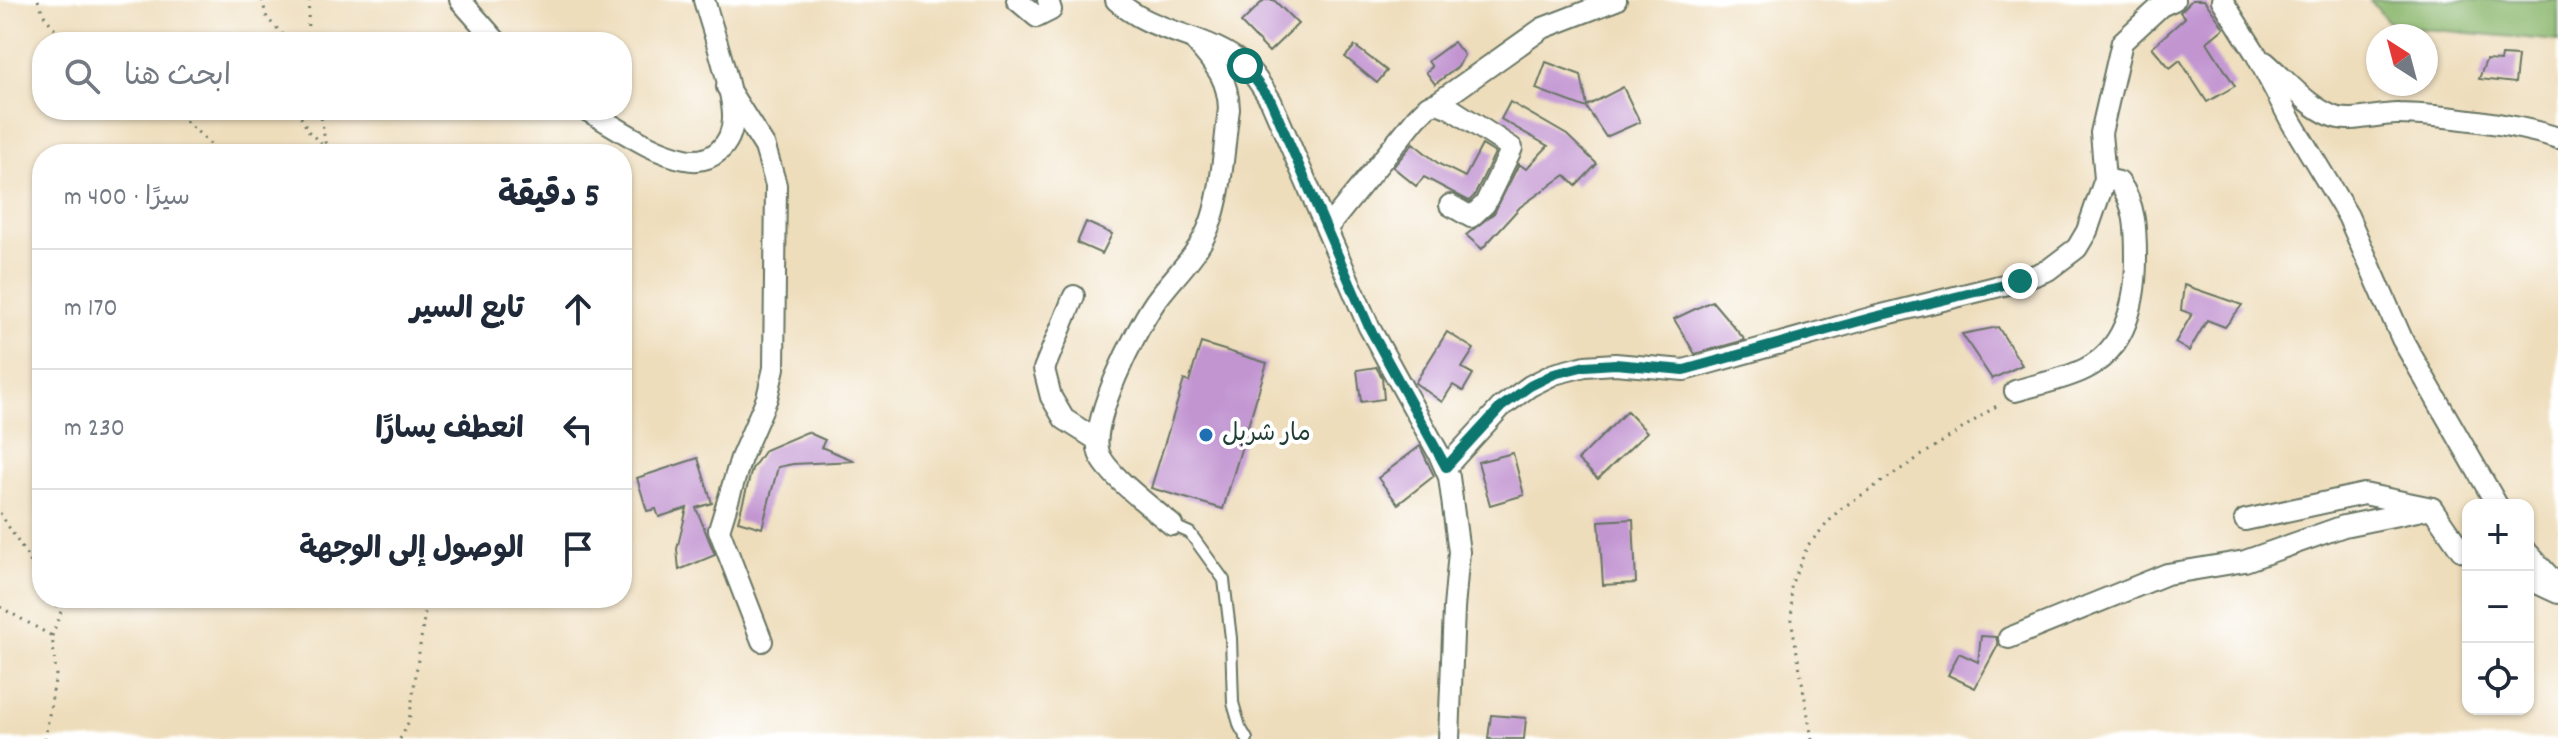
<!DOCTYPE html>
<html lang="ar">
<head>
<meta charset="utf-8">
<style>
	body { margin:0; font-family:Dekko,"Playpen Sans Arabic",sans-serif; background:#f2f2f3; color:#1f2937; direction:rtl }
	.controls { position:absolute; right:24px; bottom:24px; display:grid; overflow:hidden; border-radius:16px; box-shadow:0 2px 6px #0004 }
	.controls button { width:72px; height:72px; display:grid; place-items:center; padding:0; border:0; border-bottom:2px solid #e0e1e3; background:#fff; color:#1f2937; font:40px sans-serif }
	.compass { position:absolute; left:2366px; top:24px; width:72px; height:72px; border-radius:50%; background:#fff; box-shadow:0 2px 6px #0004; rotate:324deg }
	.stop { position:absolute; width:24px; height:24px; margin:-18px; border:6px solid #0f766e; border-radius:50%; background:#fff }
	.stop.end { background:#0f766e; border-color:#fff; box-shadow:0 2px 8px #0008 }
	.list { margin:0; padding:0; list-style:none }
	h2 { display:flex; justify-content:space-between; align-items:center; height:104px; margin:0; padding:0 32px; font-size:34px }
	h2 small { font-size:26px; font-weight:400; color:#747a83 }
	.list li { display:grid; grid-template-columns:52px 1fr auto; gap:24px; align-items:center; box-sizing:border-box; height:120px; padding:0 32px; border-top:2px solid #e0e1e3 }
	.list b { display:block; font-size:30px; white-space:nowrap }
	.list em { font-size:26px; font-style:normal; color:#747a83 }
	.icon { flex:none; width:44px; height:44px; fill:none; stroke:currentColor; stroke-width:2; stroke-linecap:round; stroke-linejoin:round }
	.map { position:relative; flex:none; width:2558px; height:739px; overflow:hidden; direction:ltr }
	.search { position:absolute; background:#fff; box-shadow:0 2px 6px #0004; left:32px; top:32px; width:600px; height:88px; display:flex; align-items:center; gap:20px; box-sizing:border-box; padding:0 28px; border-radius:32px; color:#747a83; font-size:30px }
	.panel { position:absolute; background:#fff; box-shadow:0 2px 6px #0004; left:32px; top:144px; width:600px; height:464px; border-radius:32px; direction:rtl }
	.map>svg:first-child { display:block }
</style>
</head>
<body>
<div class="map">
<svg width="2558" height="739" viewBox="0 0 2558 739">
	<rect width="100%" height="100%" fill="#fff"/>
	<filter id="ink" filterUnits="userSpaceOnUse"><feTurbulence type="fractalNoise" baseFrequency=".0125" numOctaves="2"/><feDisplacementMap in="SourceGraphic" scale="16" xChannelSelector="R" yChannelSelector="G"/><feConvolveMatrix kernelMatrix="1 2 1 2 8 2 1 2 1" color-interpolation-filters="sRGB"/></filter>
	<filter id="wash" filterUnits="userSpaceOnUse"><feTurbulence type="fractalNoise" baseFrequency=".006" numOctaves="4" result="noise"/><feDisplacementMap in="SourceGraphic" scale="32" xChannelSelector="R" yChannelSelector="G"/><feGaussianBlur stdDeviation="1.8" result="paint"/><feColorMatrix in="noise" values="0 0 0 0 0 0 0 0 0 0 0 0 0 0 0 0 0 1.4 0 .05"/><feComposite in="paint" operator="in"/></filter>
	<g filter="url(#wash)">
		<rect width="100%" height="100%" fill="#edb"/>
		<path fill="#8db870" stroke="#567a52" stroke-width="2" d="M2370,0H2558V41L2392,26Z"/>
		<g id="blocks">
			<g fill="#c295d1">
				<path d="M1264,0H1274L1298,24L1269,52L1241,23Z"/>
				<path d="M2192,0H2204L2224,28L2207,42L2235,86L2207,102L2180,60L2170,68L2152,47L2185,18L2180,12Z"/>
				<path d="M1454,42L1464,55L1458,67L1435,84L1426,72L1432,67L1428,61Z"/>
				<path d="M1355,46L1387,71L1377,83L1345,57Z"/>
				<path d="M2501,55L2518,56L2515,83L2479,79L2486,60L2500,61Z"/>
				<path d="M1546,62L1581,75L1587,106L1623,87L1640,122L1606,137L1587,108L1536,89Z"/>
				<path d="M1510,102L1567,135L1597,164L1576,186L1565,175L1520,207L1482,249L1466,235L1494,213L1519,164L1526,169L1548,146L1501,119Z"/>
				<path d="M1413,143L1439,164L1465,177L1482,145L1495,153L1474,196L1469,201L1424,177L1416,186L1393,167Z"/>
				<path d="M1086,222L1112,234L1102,254L1077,243Z"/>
				<path d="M2184,285L2242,305L2225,327L2207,320L2189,351L2175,343L2192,314L2181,310Z"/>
				<path d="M1712,301L1745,340L1695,354L1674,319Z"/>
				<path d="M1998,327L2022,365L1992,379L1962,334Z"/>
				<path d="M1447,332L1474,349L1462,368L1473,374L1463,391L1453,385L1442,402L1415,383Z"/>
				<path d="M1201,343L1267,363L1223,509L1151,488L1184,380L1189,382Z"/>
				<path d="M1376,367L1382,377L1384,399L1361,402L1357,370Z"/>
				<path d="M1627,411L1647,432L1598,479L1578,460Z"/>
				<path d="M807,432L825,440L821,447L855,461L793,464L778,467L762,528L738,521L752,469L765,450Z"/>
				<path d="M1420,446L1434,476L1398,504L1378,478Z"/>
				<path d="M1513,453L1524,495L1490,505L1478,462Z"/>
				<path d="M698,458L712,503L696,508L715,555L679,570L677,549L687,508L659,517L656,509L647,511L637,478Z"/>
				<path d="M1633,519L1636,583L1603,585L1599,521Z"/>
				<path d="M1981,636L1996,637L1998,645L1975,688L1948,675L1959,653L1978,662Z"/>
				<path d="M1491,715L1526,718L1524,739H1488Z"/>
			</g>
		</g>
	</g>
	<g filter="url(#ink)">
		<use href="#blocks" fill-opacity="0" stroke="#677563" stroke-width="2"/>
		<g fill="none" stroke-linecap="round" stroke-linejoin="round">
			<g stroke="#677563" stroke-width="14">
				<path id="lane" d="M1172,525L1190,533L1224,580L1231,638L1233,703L1240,727L1247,739"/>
			</g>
			<g stroke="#677563" stroke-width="24">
				<g id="street">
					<path d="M460,0L497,42"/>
					<path d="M1017,0L1037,17L1051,10L1048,0"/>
					<path d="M1116,0C1153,35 1208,33 1245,66C1256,75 1263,89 1271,101L1369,327L1439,454L1449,477L1459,552L1454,608L1449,739"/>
					<path d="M2222,0L2256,54L2292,123L2348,216L2402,339L2497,505"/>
					<path d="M2265,62C2285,79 2307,106 2332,116C2351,124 2379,113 2399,114C2444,115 2516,124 2558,138"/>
					<path d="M727,87L765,147L776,185L774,368L767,398L741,458L719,530L762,641"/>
					<path d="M1437,103L1543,28L1616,0"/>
					<path d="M586,110C617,127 650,152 685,159C712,165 732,145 733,119C734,92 712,28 704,0"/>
					<path d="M1327,228L1417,117L1428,106L1437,103L1450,108L1512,148L1485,204L1471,217L1450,205"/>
					<path d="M1074,296L1044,369L1051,397L1064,419L1097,440"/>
					<path d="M2015,391C2038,384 2063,380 2085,369C2127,348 2136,301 2136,258C2136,231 2136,205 2119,182L2105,179"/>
					<path d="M1446,467L1501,407L1530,386L1554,374L1585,366L1615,364L1684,370L1874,317L2020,281L2048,270L2077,248L2087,231L2105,179L2101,133L2122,42L2161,6L2174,0"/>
					<path d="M2245,520L2364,494L2432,508L2461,550L2468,553"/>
					<path d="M1172,525C1154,509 1106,474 1099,453C1089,421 1136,330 1155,302C1173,277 1196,257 1208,229C1222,197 1224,144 1229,109C1228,77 1214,64 1195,41"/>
					<path d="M2528,553L2558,586"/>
					<path d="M2528,579L2558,593"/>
					<path d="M2009,638L2167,574L2245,561L2344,526L2432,508"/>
				</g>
			</g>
			<g stroke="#677563" stroke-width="3" stroke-dasharray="2 6" stroke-linecap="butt">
				<path d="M38,0L45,17L66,42"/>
				<path d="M262,0L267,18L290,42"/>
				<path d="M307,42L309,0"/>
				<path d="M174,110L221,154"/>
				<path d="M297,110L309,132L326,148"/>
				<path d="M320,110L327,154"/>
				<path d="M0,513L42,580"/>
				<path d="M0,607L52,636"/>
				<path d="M45,739L56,674L52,636L61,611L53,598"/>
				<path d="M400,739L409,721L427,598"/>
				<path d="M1812,739L1792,624L1791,585L1808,545L1839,510L2001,403"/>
			</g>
			<use href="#lane" stroke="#fff" stroke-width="10"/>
			<use href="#street" stroke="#fff" stroke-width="20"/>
		</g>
	</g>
	<g fill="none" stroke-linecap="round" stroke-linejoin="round" filter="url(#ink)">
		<path stroke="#0f766e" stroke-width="10" d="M1245,66L1271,101L1369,327L1446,467L1501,407L1530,386L1554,374L1585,366L1615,364L1684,370L1874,317L2020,281"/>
	</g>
	<circle fill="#1f6fb2" stroke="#fff" stroke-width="3" cx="1206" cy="435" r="8"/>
	<g text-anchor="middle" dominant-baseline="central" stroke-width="8" stroke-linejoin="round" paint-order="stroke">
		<g font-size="24" fill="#1f3d34" stroke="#fff" text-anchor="start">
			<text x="1222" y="435">مار شربل</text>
		</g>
	</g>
</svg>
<div class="controls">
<button>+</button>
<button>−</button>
<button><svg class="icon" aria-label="locate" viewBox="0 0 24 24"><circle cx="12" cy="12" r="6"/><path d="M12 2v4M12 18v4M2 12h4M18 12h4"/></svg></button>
</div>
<svg class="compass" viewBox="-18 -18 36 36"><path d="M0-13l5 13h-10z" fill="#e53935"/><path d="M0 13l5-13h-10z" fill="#747a83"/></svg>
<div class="stop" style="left:1245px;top:66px"></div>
<div class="stop end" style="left:2020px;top:281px"></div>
<div class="search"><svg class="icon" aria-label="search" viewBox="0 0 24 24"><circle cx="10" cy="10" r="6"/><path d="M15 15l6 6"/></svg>ابحث هنا</div>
<section class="panel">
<h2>5 دقيقة<small>سيرًا · 400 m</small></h2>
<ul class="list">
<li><svg class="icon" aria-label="ahead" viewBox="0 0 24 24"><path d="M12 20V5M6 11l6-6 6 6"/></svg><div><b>تابع السير</b></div><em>170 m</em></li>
<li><svg class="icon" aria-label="left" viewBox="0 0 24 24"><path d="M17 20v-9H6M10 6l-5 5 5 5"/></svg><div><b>انعطف يسارًا</b></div><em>230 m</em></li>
<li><svg class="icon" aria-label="arrive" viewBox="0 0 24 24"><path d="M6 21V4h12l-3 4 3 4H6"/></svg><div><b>الوصول إلى الوجهة</b></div></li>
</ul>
</section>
</div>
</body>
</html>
